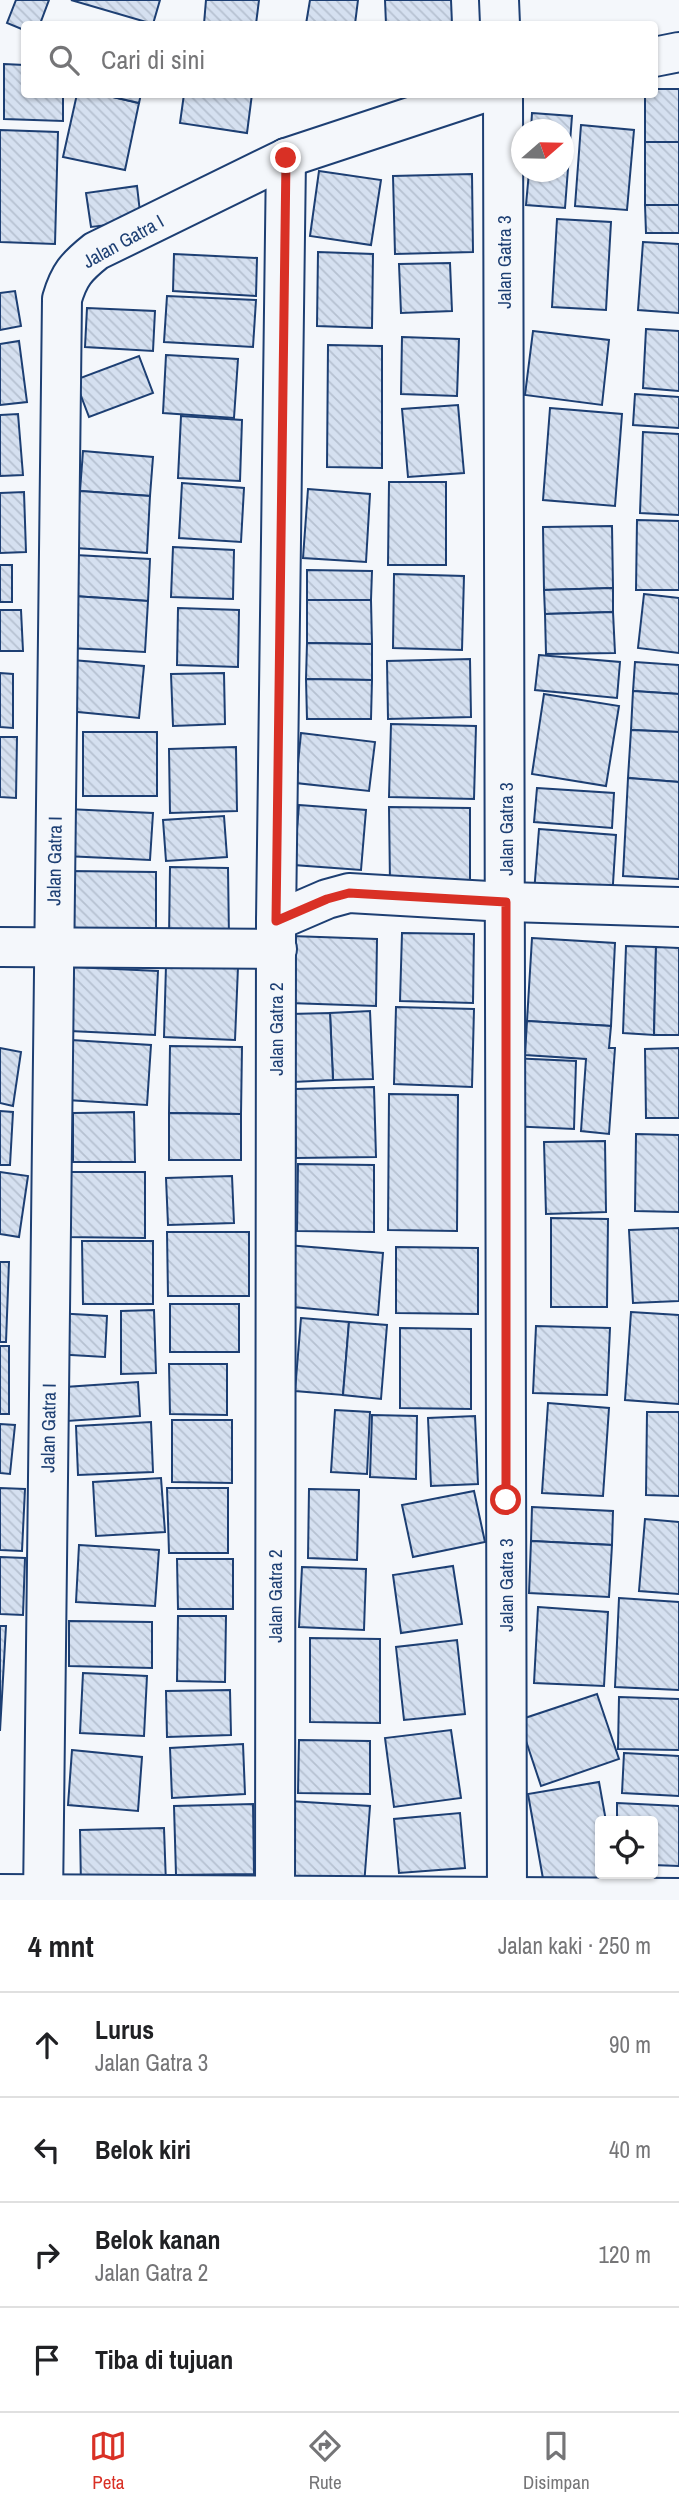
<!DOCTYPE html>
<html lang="id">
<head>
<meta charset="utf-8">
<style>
	body { margin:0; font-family:"Archivo Narrow",sans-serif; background:#f6f6f6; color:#202124 }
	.controls { position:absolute; right:21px; bottom:21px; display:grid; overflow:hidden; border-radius:7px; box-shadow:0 2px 5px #0004 }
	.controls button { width:63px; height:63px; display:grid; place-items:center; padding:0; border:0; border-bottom:2px solid #e0e0e0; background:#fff; color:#202124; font:35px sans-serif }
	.compass { position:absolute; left:511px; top:119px; width:63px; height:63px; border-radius:50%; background:#fff; box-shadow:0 2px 5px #0004; rotate:70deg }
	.stop { position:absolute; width:21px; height:21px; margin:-16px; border:5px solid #d93025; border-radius:50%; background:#fff }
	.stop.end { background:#d93025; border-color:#fff; box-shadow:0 2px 7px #0008 }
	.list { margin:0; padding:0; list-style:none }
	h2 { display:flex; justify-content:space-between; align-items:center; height:91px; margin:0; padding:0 28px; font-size:30px }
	h2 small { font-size:23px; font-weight:400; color:#757577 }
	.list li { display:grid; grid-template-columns:46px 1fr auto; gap:21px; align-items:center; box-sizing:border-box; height:105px; padding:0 28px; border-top:2px solid #e0e0e0 }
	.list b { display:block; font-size:26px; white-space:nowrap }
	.list p { margin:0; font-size:23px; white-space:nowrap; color:#757577 }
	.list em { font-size:23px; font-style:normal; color:#757577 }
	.icon { flex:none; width:38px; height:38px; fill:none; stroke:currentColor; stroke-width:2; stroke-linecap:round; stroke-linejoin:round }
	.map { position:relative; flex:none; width:679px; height:1900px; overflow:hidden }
	.search { position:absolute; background:#fff; box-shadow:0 2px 5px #0004; left:21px; right:21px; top:21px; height:77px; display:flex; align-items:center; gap:18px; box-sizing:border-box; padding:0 24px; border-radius:7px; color:#757577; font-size:26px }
	.sheet { height:511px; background:#fff }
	nav { display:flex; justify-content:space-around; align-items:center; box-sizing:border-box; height:98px; border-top:2px solid #e0e0e0; background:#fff; font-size:19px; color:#757577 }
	nav a { display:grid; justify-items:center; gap:4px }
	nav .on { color:#d93025 }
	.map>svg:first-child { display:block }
</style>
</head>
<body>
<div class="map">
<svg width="679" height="1900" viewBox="0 0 679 1900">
	<defs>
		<pattern id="building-back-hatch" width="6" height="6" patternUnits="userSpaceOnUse" patternTransform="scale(1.75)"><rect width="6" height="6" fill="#d5e0f0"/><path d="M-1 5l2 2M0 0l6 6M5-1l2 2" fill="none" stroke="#b6c1d1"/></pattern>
	</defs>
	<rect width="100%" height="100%" fill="#f4f7fb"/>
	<g fill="url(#building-back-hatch)" stroke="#1d3f73" stroke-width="2">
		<path d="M16,0H49L40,24H24V30L7,23Z"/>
		<path d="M71,0H160L153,24Z"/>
		<path d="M206,0H259L256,24H204Z"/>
		<path d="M310,0H358L355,24H306Z"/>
		<path d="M385,0H451L452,24H386Z"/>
		<path d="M4,64L24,65V94H63V121L4,119Z"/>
		<path d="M654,89H679V142H645V94H654Z"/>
		<path d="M77,94H100L139,103L125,170L63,157Z"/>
		<path d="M100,94H141L139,103Z"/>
		<path d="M184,94H252L247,133L180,123Z"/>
		<path d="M532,113L572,116L565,208L526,205L529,172H564V130H531Z"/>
		<path d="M581,125L634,130L627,210L575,206Z"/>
		<path d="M0,130L58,132L55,244L0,242Z"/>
		<rect x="645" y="142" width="34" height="63"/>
		<path d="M319,171L381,180L371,245L310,236Z"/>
		<path d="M472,174L473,252L395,254L393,176Z"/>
		<path d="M137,186L141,221L91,227L86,193Z"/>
		<path d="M645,205H679V233H646Z"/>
		<path d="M557,219L611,222L606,310L552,307Z"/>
		<path d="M643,242L679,244V313L638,310Z"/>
		<path d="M318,252L373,254L372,328L317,326Z"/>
		<path d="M174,254L257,258L256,296L173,291Z"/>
		<path d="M450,263L452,311L401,313L399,264Z"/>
		<path d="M15,291L21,326L0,330V293Z"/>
		<path d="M167,296L256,300L253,347L164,342Z"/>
		<path d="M87,308L155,311L153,351L85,347Z"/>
		<path d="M646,329L679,331V391L643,388Z"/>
		<path d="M533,331L609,340L602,405L525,395Z"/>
		<path d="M402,337L459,339L457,396L401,394Z"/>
		<path d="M19,341L27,402L0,405V344Z"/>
		<path d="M328,345L382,346V468L327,467Z"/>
		<path d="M166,355L238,359L234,418L163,413Z"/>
		<path d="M139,356L153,393L89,417L75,380Z"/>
		<path d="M635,394L679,397V428L633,425Z"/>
		<path d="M458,405L464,473L408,477L402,409Z"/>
		<path d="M550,408L622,414L615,506L543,500Z"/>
		<path d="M18,414L23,475L0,476V415Z"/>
		<path d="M181,416L242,420L240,481L178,478Z"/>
		<path d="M643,432L679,434V515L640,513Z"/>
		<path d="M83,451L153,457L150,496L80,491Z"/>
		<path d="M389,482H446V565H388Z"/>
		<path d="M182,483L244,488L241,542L179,538Z"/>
		<path d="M308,489L370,494L366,562L303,558Z"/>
		<path d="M80,491L150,496L147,553L76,548Z"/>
		<path d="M24,492L26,552L0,553V493Z"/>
		<path d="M637,520L679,521V590H636Z"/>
		<path d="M612,526L613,588L544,590L543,527Z"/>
		<path d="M173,547L234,550L233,599L171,597Z"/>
		<path d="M75,555L150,559L148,601L73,596Z"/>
		<rect x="0" y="565" width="12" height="37"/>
		<path d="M307,570L372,571L371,600H307Z"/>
		<path d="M394,574L464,576L462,650L393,648Z"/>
		<path d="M613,588V612L545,614L544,590Z"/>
		<path d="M644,594L679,598V653L638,648Z"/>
		<path d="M73,596L148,601L145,652L70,648Z"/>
		<path d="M307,600H371L372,644L307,643Z"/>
		<path d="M178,608L239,610L238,667L177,665Z"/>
		<path d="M0,610H21L23,651H0Z"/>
		<path d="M613,612L615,653L546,654L545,614Z"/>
		<path d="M307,643L372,644V680L306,679Z"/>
		<path d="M539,655L620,662L617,698L535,690Z"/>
		<path d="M470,659L471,717L388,719L387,661Z"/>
		<path d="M72,660L144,666L139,718L68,711Z"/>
		<path d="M635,662L679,665V694L633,691Z"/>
		<path d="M0,673L13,674V728L0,727Z"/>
		<path d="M224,673L225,724L173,726L171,674Z"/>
		<path d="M306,679L372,680L371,719H307Z"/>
		<path d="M633,691L679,694V732L631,730Z"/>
		<path d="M544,694L619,706L606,786L532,774Z"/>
		<path d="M391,724L476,726L474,799L389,797Z"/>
		<path d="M631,730L679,732V782L628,778Z"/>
		<rect x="83" y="732" width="74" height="64"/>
		<path d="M301,733L375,742L369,791L296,783Z"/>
		<path d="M0,737H17L16,798L0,797Z"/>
		<path d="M236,747L237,811L170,813L169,749Z"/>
		<path d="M628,778L679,782V879L623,876Z"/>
		<path d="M537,788L614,793L612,828L534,822Z"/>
		<path d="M299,805L366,810L361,870L294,865Z"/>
		<path d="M389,807L470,808V883H390Z"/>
		<path d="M67,809L153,813L150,860L65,856Z"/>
		<path d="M224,816L227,857L166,861L163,820Z"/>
		<path d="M539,829L616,835L612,900L534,893Z"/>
		<path d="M170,867L228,868L229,938L169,937Z"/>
		<path d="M69,871L156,872V943L69,942Z"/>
		<path d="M402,933L474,934L473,1003L400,1001Z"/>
		<path d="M291,936L377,939L376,1006L289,1003Z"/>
		<path d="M532,938L615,943L611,1026L527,1021Z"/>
		<path d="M626,946L656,947L654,1035L623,1033Z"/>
		<path d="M656,947L679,948V1035H654Z"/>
		<path d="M166,965L238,967L235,1040L164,1037Z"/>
		<path d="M72,967L158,971L155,1035L70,1031Z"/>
		<path d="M396,1007L474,1009L472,1087L394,1084Z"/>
		<path d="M370,1011L373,1079L333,1080L330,1013Z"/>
		<path d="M330,1013L333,1080L293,1082L290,1014Z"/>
		<path d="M527,1021L611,1026L609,1048H615L609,1134L581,1131L586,1059L525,1055Z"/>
		<path d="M71,1040L151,1045L147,1105L67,1100Z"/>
		<path d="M170,1046L242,1047L241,1114L169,1113Z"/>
		<path d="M0,1048L21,1052L13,1106L0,1103Z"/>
		<path d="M679,1048V1118H646L645,1049Z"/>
		<path d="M510,1058L576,1061L574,1129L507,1126Z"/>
		<path d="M374,1087L376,1157L296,1158L295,1089Z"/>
		<path d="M389,1094L458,1095L457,1231L388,1230Z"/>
		<path d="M0,1111L13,1112L10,1165H0Z"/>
		<path d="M134,1112L135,1162H73V1113Z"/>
		<path d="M169,1113L241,1114V1160H169Z"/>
		<path d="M636,1134L679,1135V1212L635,1211Z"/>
		<path d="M605,1141L606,1212L546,1214L544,1142Z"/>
		<path d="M298,1164L374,1165V1232L297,1231Z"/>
		<path d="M0,1172L28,1176L19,1237L0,1234Z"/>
		<path d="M64,1172H145V1238L64,1237Z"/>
		<path d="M232,1176L234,1223L168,1225L166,1178Z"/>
		<path d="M551,1218L608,1219L607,1307H551Z"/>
		<path d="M679,1228V1301L633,1303L629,1230Z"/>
		<path d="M167,1232H249V1296H168Z"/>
		<path d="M82,1241H153V1304H83Z"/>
		<path d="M287,1245L383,1253L378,1315L282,1306Z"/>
		<path d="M396,1247L478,1248V1314L396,1313Z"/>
		<path d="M0,1262H9L6,1342H0Z"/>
		<rect x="170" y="1304" width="69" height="48"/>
		<path d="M154,1310L156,1373L121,1374V1311Z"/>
		<path d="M631,1312L679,1315V1404L625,1400Z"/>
		<path d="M55,1313L107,1316L105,1357L54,1354Z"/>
		<path d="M301,1318L349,1322L343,1395L295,1391Z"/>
		<path d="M349,1322L387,1325L381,1399L343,1395Z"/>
		<path d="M536,1326L610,1328L607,1395L533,1393Z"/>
		<path d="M400,1328L471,1329V1409L400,1408Z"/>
		<rect x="0" y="1346" width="9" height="68"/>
		<path d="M169,1364H227V1415L170,1414Z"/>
		<path d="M138,1382L140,1416L67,1421L65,1387Z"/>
		<path d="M548,1403L609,1408L603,1496L542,1493Z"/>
		<path d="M335,1410L370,1412L367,1474L331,1472Z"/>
		<path d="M647,1412H679V1496L646,1495Z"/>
		<path d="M372,1415L417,1416L416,1479L370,1477Z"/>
		<path d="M475,1416L478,1484L431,1486L428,1418Z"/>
		<path d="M172,1420H232V1483L172,1482Z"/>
		<path d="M151,1422L153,1472L78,1475L76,1426Z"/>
		<path d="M0,1424L15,1425L10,1474L0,1473Z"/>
		<path d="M161,1478L165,1532L96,1536L93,1482Z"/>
		<path d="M0,1488L25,1489L22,1551L0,1550Z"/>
		<path d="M167,1488H228V1553H169Z"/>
		<path d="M309,1489L359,1490L357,1560L308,1558Z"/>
		<path d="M474,1491L485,1542L413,1557L402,1505Z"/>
		<path d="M532,1507L613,1511L612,1545L531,1541Z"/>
		<path d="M645,1519L679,1522V1594L639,1591Z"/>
		<path d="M531,1541L612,1545L609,1597L529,1593Z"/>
		<path d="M79,1545L159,1550L155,1606L76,1602Z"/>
		<path d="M0,1557L25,1558L23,1615L0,1614Z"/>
		<path d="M177,1559H233V1609H178Z"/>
		<path d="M453,1566L462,1624L401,1633L393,1575Z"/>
		<path d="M302,1567L366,1569L364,1630L299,1627Z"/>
		<path d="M619,1598L679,1602V1690L615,1687Z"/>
		<path d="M538,1607L608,1612L604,1686L534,1683Z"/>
		<path d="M178,1616H226L225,1682L177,1681Z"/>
		<path d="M69,1621L152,1622V1668L69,1666Z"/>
		<path d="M0,1626H6L0,1731Z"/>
		<path d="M310,1638L380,1639V1723L310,1722Z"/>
		<path d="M457,1640L465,1714L404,1720L396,1647Z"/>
		<path d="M83,1673L147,1676L144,1736L80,1733Z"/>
		<path d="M230,1690L231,1735L167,1737L166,1691Z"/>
		<path d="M597,1694L619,1759L541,1786L519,1720Z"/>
		<path d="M619,1697L679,1699V1750L618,1749Z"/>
		<path d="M451,1730L461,1798L394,1807L385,1738Z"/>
		<path d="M299,1740L370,1741V1794L298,1793Z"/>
		<path d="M243,1744L245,1794L172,1798L170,1748Z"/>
		<path d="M72,1750L142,1757L138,1811L68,1805Z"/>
		<path d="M624,1753L679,1756V1796L622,1793Z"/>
		<path d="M599,1782L606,1821H600V1874H615L616,1877L545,1890L528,1794Z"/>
		<path d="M289,1801L370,1806L364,1886L284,1880Z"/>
		<path d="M617,1803L679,1806V1866L653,1865V1821H617Z"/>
		<path d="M253,1804L254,1874L176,1875L174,1806Z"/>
		<path d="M460,1813L465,1868L399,1873L394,1819Z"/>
		<path d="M164,1828L166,1884L81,1886L80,1830Z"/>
	</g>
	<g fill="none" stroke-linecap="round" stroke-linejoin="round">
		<g stroke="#1d3f73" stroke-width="42">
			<g id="minor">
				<path d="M499,0L500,24"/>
				<path d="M654,57L679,52"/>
				<path d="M503,94L507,1900"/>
				<path d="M276,921L327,899L349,893L506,902L679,907"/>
				<path d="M0,947L277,949"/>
				<path d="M0,1894L679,1898"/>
				<path d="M43,1900L62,299C69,275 76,267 96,251L286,158L480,94"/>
				<path d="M275,1900L276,921L286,158"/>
			</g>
		</g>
		<use href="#minor" stroke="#f4f7fb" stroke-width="38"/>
	</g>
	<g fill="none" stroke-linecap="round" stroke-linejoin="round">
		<path stroke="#d93025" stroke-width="9" d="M286,158L276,921L327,899L349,893L506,902V1500"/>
	</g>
	<g text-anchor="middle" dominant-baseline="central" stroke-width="5" stroke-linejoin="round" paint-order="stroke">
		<g font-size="19" fill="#1d3f73" stroke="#f4f7fb">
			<text transform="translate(123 241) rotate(-29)">Jalan Gatra I</text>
			<text transform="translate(504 262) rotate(-90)">Jalan Gatra 3</text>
			<text transform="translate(506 829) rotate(-90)">Jalan Gatra 3</text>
			<text transform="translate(54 861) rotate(-89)">Jalan Gatra I</text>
			<text transform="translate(276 1029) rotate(-90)">Jalan Gatra 2</text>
			<text transform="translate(48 1428) rotate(-89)">Jalan Gatra I</text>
			<text transform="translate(506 1585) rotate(-90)">Jalan Gatra 3</text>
			<text transform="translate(275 1596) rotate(-90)">Jalan Gatra 2</text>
		</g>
	</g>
</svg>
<div class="controls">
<button><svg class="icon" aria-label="locate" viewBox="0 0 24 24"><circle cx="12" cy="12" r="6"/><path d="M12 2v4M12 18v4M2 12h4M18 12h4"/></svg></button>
</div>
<svg class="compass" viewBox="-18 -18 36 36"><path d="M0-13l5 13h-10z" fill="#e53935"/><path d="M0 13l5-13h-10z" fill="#757577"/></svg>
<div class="stop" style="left:506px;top:1500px"></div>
<div class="stop end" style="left:286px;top:158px"></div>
<div class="search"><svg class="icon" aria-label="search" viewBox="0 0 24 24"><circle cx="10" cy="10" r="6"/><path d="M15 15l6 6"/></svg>Cari di sini</div>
</div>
<section class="sheet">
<h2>4 mnt<small>Jalan kaki · 250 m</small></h2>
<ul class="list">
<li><svg class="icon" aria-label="ahead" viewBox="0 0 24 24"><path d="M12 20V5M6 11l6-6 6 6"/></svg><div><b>Lurus</b><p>Jalan Gatra 3</p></div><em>90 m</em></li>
<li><svg class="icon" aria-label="left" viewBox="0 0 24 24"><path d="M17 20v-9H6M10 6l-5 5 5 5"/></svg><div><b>Belok kiri</b></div><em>40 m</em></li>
<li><svg class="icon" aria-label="right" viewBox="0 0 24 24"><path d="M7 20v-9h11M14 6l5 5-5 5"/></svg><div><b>Belok kanan</b><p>Jalan Gatra 2</p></div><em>120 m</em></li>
<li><svg class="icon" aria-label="arrive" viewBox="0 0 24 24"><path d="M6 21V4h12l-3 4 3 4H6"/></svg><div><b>Tiba di tujuan</b></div></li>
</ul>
</section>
<nav>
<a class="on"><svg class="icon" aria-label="map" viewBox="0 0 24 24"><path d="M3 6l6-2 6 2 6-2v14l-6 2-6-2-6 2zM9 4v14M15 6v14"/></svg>Peta</a>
<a><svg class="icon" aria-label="directions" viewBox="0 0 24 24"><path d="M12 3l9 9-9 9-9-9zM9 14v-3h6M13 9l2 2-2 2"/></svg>Rute</a>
<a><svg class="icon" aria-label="saved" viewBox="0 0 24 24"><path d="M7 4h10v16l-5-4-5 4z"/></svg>Disimpan</a>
</nav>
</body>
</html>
